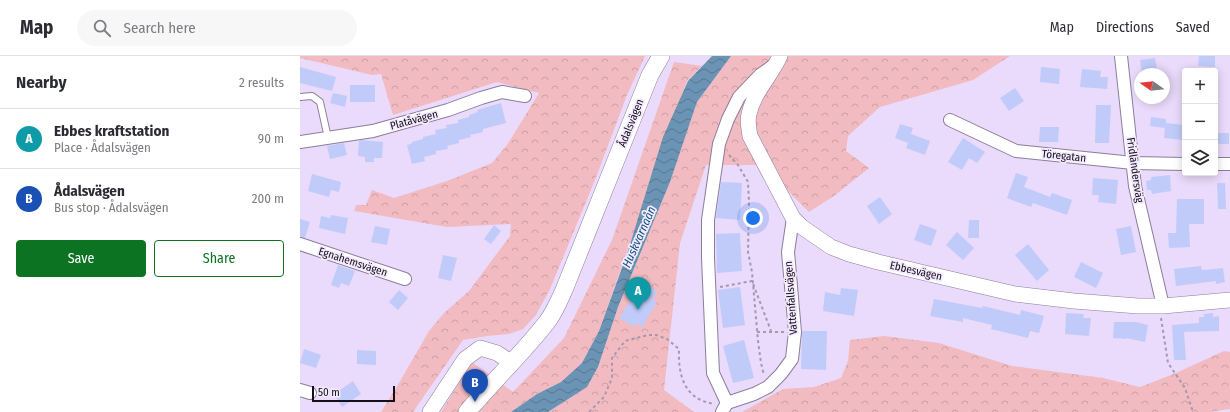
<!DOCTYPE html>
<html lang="en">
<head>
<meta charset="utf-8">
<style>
	body { margin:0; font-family:"Fira Sans Condensed",sans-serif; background:#f7f7f7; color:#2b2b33 }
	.controls { position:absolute; right:12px; top:12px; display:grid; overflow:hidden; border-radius:4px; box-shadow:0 2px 10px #0003 }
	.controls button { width:36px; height:36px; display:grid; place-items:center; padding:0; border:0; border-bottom:1px solid #e1e1e2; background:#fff; color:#2b2b33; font:20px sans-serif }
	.compass { position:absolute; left:834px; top:12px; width:36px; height:36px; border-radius:50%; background:#fff; box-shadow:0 2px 10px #0003; rotate:284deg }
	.scale { position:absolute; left:12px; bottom:10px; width:83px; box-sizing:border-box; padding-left:4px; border:2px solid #140f1a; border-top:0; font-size:11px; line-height:14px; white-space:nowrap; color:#140f1a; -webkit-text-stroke:3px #f4eafe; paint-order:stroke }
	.you { position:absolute; left:453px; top:162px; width:14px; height:14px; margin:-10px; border:3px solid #fff; border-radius:50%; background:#1a73e8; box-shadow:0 0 0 6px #1a73e833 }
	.badge { display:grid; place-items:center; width:26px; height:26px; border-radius:50%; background:#0c7323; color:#fff; font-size:13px; font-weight:700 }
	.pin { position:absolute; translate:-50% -33px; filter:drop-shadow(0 1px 2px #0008) }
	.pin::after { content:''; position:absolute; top:21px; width:14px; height:12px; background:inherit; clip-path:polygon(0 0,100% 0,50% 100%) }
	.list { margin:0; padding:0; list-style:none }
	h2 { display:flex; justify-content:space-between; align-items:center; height:52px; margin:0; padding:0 16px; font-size:17px }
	h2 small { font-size:13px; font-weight:400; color:#7c7c81 }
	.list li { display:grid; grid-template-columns:26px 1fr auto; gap:12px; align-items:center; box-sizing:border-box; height:60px; padding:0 16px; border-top:1px solid #e1e1e2 }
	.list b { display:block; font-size:15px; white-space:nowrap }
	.list p { margin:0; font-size:13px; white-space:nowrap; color:#7c7c81 }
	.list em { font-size:13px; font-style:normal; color:#7c7c81 }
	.actions { display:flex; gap:8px; padding:12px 16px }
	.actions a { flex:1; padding:9px 0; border:1px solid #0c7323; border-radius:4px; text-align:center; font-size:14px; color:#0c7323 }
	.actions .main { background:#0c7323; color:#fff }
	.icon { flex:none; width:22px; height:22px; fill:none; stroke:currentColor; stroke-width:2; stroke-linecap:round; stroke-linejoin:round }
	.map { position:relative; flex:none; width:930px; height:356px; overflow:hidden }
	header { display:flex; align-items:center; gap:24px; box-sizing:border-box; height:56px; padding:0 20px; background:#fff; border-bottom:1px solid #e1e1e2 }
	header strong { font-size:19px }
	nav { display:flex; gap:22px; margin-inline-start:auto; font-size:14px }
	.search { width:280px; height:36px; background:#f7f7f7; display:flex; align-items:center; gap:10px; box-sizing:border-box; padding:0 14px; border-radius:22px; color:#7c7c81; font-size:15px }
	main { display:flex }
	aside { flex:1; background:#fff }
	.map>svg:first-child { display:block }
</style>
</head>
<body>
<header>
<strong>Map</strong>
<div class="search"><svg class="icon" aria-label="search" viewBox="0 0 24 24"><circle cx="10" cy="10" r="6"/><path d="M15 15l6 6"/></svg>Search here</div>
<nav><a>Map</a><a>Directions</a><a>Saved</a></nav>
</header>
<main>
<aside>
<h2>Nearby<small>2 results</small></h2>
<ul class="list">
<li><span class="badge" style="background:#0f9aa8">A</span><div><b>Ebbes kraftstation</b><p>Place · Ådalsvägen</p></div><em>90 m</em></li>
<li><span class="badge" style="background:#1a4fb4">B</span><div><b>Ådalsvägen</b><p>Bus stop · Ådalsvägen</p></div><em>200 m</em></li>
</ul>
<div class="actions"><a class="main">Save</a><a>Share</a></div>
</aside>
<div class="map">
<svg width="930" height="356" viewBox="0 0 930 356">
	<defs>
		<pattern id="forest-crowns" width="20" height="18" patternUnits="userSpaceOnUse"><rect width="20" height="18" fill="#f2bbc1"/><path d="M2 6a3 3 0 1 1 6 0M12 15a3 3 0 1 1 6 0" fill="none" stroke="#cfa0a5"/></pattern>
		<pattern id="water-waves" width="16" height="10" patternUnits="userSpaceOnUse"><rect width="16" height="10" fill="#6b93b3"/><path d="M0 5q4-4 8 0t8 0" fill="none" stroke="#577691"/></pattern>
	</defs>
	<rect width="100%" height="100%" fill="#eadafb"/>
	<g fill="url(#forest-crowns)">
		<path d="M0,0H345L327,39L295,124L250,233L236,259L223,273L209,278L187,280L163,284L113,356H81L99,327L129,275L144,257L169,235L210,180L211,168L147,171L54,155L56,149H66L72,134L94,142L147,125L192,107L207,89L239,37L197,26L93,59L81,18L72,19L0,2Z"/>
		<path d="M431,0H710L673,24L580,51L548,80L546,95L569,112L534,140L509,156L485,132L474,109H406L380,187L364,334L394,356H248L287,331L298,311L318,251L370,126L397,46Z"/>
		<path d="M374,6L402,10L387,25L299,275L282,307L261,326L237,338L211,356H141L172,306L213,336L264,282L312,184Z"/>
		<path d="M584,280L639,287L712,310L803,322L840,331L876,317L924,295L930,296V353L909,356H442L483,333L514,331L541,322L548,305L550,284Z"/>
	</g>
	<path fill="url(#water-waves)" d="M412,0H431L397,46L370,126L318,251L298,311L287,331L248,356H211L237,338L261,326L282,307L299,275L327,198L363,81L388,25Z"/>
	<g fill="#c1cbf9">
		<path d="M899,0H915V11L898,10Z"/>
		<path d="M855,2L858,18H842L840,4Z"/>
		<path d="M0,11L36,21L32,35L0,27Z"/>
		<path d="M741,11L760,13L759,28L740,26Z"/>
		<path d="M782,13L801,15L800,21H808L807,33L780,31Z"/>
		<rect x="50" y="29" width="25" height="17"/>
		<path d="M715,32L724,45L709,55L700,42Z"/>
		<path d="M33,37L47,40L45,51L30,47Z"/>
		<path d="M201,47L206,67L183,73V76L170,79L171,81L159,84V87L147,90L148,93L136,95V98L124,101L125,105L112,108L107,89L111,88L112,86L123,83V81L136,78L135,74L147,72L146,69L158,67V64L169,61V59L178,56L177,54Z"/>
		<path d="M796,49H811L809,87H795Z"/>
		<path d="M851,61L866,63V67L884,69L883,84L864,82L865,72L850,70Z"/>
		<path d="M600,68L613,72L611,78L630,85L625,99L606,92L608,87L595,82Z"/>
		<path d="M740,71H759L758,86H739Z"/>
		<rect x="915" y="77" width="14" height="11"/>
		<path d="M663,82L685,96L677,107L669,102L662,114L648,106Z"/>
		<path d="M61,84L83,86L82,102H74V106H65V101L58,100L59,85Z"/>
		<path d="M44,87L47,99L30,103L27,90Z"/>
		<path d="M716,117L728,121L724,131L750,141L752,137L772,144L767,159L733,147L731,151L707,142Z"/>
		<path d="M12,118L41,126L39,136L31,134L29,141L8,135Z"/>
		<path d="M870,119L871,135L852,138L851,134H847L846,125L851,124V121Z"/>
		<path d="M793,122L818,124L816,148L798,146L799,139H792Z"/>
		<path d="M421,126L442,127L440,164L416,162Z"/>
		<path d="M917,127H925L926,153H918Z"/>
		<path d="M580,141L592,158L579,168L567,150Z"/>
		<path d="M877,143H904V168H889L890,191L869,192L868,177H876Z"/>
		<path d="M31,159L48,162L45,178L19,172L21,160L30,162Z"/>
		<path d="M0,163L10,166L5,182L0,181Z"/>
		<path d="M669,164H679V182H668Z"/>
		<path d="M620,168L637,174L631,190L614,184Z"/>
		<path d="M194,169L201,175L191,188L184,183Z"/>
		<path d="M75,170L90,173L87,189L71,186Z"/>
		<path d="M831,170L836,196L821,199L816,173Z"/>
		<path d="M657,176L674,192L663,204L646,189Z"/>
		<path d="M440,177L442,215L417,217L416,178Z"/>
		<path d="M728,188L749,214L737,225L715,199Z"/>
		<path d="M143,199L157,202L151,225L138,222Z"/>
		<path d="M781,206L803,217L796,232L774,221Z"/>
		<path d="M38,209L55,215L49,230L41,227L39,232L31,229Z"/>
		<path d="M901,210L902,214L923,212L925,226L916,228V225L876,230L874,213Z"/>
		<path d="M342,226L357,235L353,243L357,246L342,271L337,267L335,271L319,262Z"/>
		<path d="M440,231L445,269L423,272L418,234Z"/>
		<path d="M541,232L558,234L554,260L523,255L525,236L540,239Z"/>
		<path d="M99,234L108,242L98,254L89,246Z"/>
		<path d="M634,243L682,252L683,250L720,259L721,254L744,260L739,277L730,275L728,282L691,273L692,269L663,262V266L630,260Z"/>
		<path d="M766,257L784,258L783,262H791L789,280L765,278Z"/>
		<path d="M913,257V261L919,260V275L884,276L886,304H874L872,269L899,267V261H904V258Z"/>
		<path d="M814,266H836L848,269L845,286L826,282V283L813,282Z"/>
		<path d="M502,275H527L526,314L501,313Z"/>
		<path d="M444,284L454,322L433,327L423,290Z"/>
		<path d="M4,293L21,299L16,312L0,307Z"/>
		<path d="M57,294L76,295V309L57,308Z"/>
		<path d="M53,325L61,338L42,351L34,338Z"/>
	</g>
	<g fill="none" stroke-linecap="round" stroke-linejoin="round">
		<g stroke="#8c7d9b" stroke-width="8">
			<path id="service" d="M0,41L12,40L20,46L28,82"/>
		</g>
		<g stroke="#8c7d9b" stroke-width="14">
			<g id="minor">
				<path d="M821,0L835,130L863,250"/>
				<path d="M650,64L716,95L833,107L885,108"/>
				<path d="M0,86L73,75L148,54L181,42L202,36L225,40"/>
				<path d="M915,108H930"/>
				<path d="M0,188L105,223"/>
				<path d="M0,334L10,337"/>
				<path d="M427,347L413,317L408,202V164L419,88L428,63L439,41L460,19L474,9"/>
				<path d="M422,356L427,347L454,338L468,331L481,318L492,303L495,276L488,196L493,162"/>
			</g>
		</g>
		<g stroke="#8c7d9b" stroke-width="16">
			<g id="tertiary">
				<path d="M480,0C471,20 454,36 449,58C447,65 449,73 450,80L493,162L502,171L531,191L549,198L578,206L715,238L774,245L838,250H863L930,244"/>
				<path d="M130,356L165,303L180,292L197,297L212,307"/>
			</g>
		</g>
		<g stroke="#8c7d9b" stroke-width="18">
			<path id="secondary" d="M167,356C193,325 222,298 247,266C254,257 259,245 264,234L350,19L361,0"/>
		</g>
		<g stroke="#a598b2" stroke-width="2" stroke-dasharray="3 3" stroke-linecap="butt">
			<path d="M429,99L438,109L448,126L449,147L448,196L452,216L458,285L461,307L464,319"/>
			<path d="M420,231L452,225L471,275"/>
			<path d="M861,262L868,307L885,332L893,356"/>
			<path d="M457,276H484"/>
			<path d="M289,356L304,341L312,322V302L325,285L348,279H356L367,283L379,293C378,319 384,344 415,348"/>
		</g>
		<use href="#service" stroke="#fff" stroke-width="6"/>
		<use href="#minor" stroke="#fff" stroke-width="12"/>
		<use href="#tertiary" stroke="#fff" stroke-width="15"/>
		<use href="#secondary" stroke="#fff" stroke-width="17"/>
	</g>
	<g text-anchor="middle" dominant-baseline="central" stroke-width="3.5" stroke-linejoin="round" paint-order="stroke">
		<g font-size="11" fill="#140f1a" stroke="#f4eafe">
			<text transform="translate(114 64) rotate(-15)">Platåvägen</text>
			<text transform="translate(331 67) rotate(-68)">Ådalsvägen</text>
			<text transform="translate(764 100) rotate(6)">Töregatan</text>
			<text transform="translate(835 114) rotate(82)">Fridländersväg</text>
			<text transform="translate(53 206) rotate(18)">Egnahemsvägen</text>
			<text transform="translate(616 215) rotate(13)">Ebbesvägen</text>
			<text transform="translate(491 242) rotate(-94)">Vattenfallsvägen</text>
		</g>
		<g font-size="12" font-style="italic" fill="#09517c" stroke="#f4eafe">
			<text transform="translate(339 181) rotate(-66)">Huskvarnaån</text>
		</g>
	</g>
</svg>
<div class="controls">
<button>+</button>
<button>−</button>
<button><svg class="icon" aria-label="layers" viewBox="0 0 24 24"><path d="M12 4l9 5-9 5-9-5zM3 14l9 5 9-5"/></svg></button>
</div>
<svg class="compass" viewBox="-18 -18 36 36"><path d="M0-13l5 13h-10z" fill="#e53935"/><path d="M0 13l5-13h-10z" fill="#7c7c81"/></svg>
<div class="scale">50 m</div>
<div class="you"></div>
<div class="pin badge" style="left:338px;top:254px;background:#0f9aa8">A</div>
<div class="pin badge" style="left:175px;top:346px;background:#1a4fb4">B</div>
</div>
</main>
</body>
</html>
